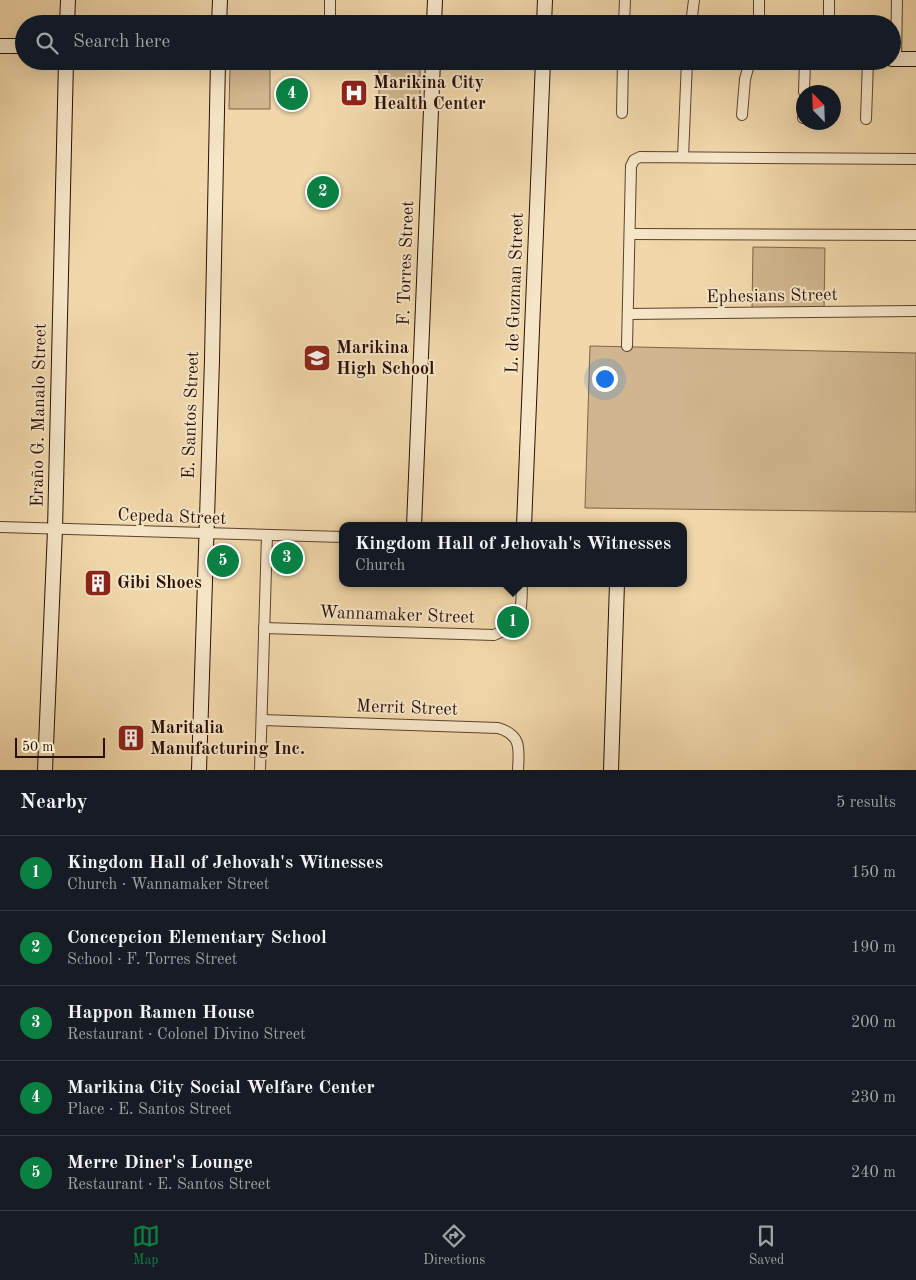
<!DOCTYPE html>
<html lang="en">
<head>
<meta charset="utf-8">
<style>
	body { margin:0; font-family:"Old Standard TT",serif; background:#20242c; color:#f1f3f6 }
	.compass { position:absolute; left:796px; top:85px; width:45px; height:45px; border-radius:50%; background:#171b24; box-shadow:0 5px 20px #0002; rotate:337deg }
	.scale { position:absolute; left:15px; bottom:12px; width:90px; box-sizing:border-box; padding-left:5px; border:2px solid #2c0f04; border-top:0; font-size:14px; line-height:18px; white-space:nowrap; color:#2c0f04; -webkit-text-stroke:4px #f6e6c8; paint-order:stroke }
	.you { position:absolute; left:604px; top:378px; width:18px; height:18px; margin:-12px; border:4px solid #fff; border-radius:50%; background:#1a73e8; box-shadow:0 0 0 8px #1a73e833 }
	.badge { display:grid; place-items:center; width:32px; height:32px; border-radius:50%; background:#0b8043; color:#fff; font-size:16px; font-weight:700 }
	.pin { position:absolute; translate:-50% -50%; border:2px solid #fff; box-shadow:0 1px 5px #0006 }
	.popup { position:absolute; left:339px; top:522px; width:348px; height:65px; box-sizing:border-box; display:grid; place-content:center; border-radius:10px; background:#171b24; filter:drop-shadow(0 1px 4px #0005); font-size:16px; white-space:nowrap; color:#9ea1a6 }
	.popup b { font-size:19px; color:#f1f3f6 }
	.popup::after { content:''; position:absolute; left:50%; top:100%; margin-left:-10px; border:10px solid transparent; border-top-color:#171b24 }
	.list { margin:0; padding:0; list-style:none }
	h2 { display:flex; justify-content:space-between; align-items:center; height:65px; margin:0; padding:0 20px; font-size:21px }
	h2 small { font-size:16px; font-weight:400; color:#9ea1a6 }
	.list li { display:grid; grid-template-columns:32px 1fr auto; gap:15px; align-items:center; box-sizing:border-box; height:75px; padding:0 20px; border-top:1px solid #363941 }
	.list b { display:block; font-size:19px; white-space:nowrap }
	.list p { margin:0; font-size:16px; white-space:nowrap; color:#9ea1a6 }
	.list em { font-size:16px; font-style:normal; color:#9ea1a6 }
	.icon { flex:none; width:28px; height:28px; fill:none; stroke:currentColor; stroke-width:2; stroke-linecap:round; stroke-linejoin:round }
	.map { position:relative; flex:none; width:916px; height:770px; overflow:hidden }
	.search { position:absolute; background:#171b24; box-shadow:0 5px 20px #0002; left:15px; right:15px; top:15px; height:55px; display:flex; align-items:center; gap:12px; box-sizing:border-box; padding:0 18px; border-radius:28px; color:#9ea1a6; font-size:19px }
	.sheet { height:440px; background:#171b24 }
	nav { display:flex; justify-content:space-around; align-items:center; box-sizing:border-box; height:70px; border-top:1px solid #363941; background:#171b24; font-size:14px; color:#9ea1a6 }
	nav a { display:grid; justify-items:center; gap:2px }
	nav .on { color:#0b8043 }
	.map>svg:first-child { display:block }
</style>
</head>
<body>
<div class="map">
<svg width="916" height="770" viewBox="0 0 916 770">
	<rect width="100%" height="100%" fill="#f1d8aa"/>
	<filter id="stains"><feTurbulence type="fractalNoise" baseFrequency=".004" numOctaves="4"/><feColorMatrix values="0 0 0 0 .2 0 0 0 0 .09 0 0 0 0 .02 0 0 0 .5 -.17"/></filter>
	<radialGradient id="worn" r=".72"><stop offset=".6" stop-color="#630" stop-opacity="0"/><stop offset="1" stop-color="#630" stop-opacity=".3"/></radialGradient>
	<g fill="#d0b68e" stroke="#7e6249">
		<path d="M230,66H270V109H229Z"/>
		<rect x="379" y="66" width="41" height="43"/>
		<path d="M753,247L825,248L824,310H752Z"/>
		<path d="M590,346L916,353V512L585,508Z"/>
	</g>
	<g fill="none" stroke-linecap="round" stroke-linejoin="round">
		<g stroke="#5d412e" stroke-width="12">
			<g id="street">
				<path d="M330,24V0"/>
				<path d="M624,24L625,0"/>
				<path d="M691,24L694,0"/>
				<path d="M759,24V0"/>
				<path d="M829,24V0"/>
				<path d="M896,59L897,0"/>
				<path d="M804,92L805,61"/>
				<path d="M622,113L623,61"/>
				<path d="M742,115L745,79L750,61"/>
				<path d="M803,118L804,114"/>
				<path d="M866,119L868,61"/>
				<path d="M683,157L687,61"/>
				<path d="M630,234L916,235"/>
				<path d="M628,314L916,311"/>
				<path d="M627,346L631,166L634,160L640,157L916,159"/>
				<path d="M0,527L343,537"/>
				<path d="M264,628L494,635C524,623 521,612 522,583"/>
				<path d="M262,720L498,728C522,735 519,749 518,770"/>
				<path d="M260,770L267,535"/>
			</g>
		</g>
		<g stroke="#2c0f04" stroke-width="16">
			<g id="secondary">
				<path d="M67,24L68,0"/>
				<path d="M219,24L220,0"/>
				<path d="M434,24L435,0"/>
				<path d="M544,24L545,0"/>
				<path d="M0,46H24"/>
				<path d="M892,59H916"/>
				<path d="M414,526L433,61"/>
				<path d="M524,526L543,61"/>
				<path d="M45,770L55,530L66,61"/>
				<path d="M199,770L212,360L218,61"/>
				<path d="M611,770L617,583"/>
			</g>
		</g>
		<use href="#street" stroke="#f6e6c8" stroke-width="10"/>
		<use href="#secondary" stroke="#f6e6c8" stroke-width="14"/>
	</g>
	<defs>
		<g id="hospital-square" transform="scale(1.4375)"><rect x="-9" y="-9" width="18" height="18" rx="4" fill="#8f2418" stroke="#f6e6c8"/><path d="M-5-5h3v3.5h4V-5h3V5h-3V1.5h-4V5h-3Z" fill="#fff"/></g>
		<g id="school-square" transform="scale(1.4375)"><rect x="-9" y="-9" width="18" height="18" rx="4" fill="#8f2418" stroke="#f6e6c8"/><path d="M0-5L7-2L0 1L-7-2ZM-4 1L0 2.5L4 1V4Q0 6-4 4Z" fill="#fff"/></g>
		<g id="building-square" transform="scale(1.4375)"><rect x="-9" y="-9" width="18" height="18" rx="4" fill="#8f2418" stroke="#f6e6c8"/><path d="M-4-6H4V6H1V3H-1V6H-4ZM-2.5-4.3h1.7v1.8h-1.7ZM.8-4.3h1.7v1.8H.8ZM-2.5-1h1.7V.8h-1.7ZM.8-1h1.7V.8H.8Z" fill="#fff"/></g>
	</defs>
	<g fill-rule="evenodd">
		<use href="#hospital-square" x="354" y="93"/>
		<use href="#school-square" x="317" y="358"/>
		<use href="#building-square" x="98" y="583"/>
		<use href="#building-square" x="131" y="738"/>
	</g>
	<g text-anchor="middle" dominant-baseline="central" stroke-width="4" stroke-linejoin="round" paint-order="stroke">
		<g font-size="18" font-weight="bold" fill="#2c0f04" stroke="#f6e6c8" text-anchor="start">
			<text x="373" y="83">Marikina City<tspan x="373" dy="21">Health Center</tspan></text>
			<text x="336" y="348">Marikina<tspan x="336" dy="21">High School</tspan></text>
			<text x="117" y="583">Gibi Shoes</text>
			<text x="150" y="728">Maritalia<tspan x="150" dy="21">Manufacturing Inc.</tspan></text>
		</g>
		<g font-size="18" fill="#2c0f04" stroke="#f6e6c8">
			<text transform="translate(406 263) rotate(-88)">F. Torres Street</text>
			<text transform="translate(515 293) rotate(-88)">L. de Guzman Street</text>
			<text transform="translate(772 296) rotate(-1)">Ephesians Street</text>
			<text transform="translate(39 415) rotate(-89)">Eraño G. Manalo Street</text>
			<text transform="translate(191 415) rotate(-88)">E. Santos Street</text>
			<text transform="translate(172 517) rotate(2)">Cepeda Street</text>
			<text transform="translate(397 615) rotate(2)">Wannamaker Street</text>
			<text transform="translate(407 708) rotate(2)">Merrit Street</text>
		</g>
	</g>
	<rect width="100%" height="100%" filter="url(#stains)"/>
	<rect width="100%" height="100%" fill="url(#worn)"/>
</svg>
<svg class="compass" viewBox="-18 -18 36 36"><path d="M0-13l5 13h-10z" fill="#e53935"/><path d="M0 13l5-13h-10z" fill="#9ea1a6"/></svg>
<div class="scale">50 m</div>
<div class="you"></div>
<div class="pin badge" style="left:513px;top:622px">1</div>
<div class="popup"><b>Kingdom Hall of Jehovah's Witnesses</b>Church</div>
<div class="pin badge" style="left:323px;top:192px">2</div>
<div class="pin badge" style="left:287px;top:558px">3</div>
<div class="pin badge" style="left:292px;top:94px">4</div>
<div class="pin badge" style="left:223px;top:561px">5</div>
<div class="search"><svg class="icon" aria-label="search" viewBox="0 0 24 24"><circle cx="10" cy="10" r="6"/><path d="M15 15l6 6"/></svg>Search here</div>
</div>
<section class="sheet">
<h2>Nearby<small>5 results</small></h2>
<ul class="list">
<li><span class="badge">1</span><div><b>Kingdom Hall of Jehovah's Witnesses</b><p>Church · Wannamaker Street</p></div><em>150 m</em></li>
<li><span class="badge">2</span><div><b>Concepcion Elementary School</b><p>School · F. Torres Street</p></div><em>190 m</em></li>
<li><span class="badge">3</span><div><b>Happon Ramen House</b><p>Restaurant · Colonel Divino Street</p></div><em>200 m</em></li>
<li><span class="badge">4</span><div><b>Marikina City Social Welfare Center</b><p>Place · E. Santos Street</p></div><em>230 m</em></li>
<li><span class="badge">5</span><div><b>Merre Diner's Lounge</b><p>Restaurant · E. Santos Street</p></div><em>240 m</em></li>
</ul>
</section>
<nav>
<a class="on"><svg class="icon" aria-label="map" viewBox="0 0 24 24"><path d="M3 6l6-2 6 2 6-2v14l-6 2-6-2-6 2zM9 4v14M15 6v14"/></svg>Map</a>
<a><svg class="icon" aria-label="directions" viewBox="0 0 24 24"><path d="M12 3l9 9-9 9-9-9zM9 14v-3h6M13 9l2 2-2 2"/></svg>Directions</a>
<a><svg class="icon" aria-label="saved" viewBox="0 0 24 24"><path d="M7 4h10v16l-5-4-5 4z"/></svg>Saved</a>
</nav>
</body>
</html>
